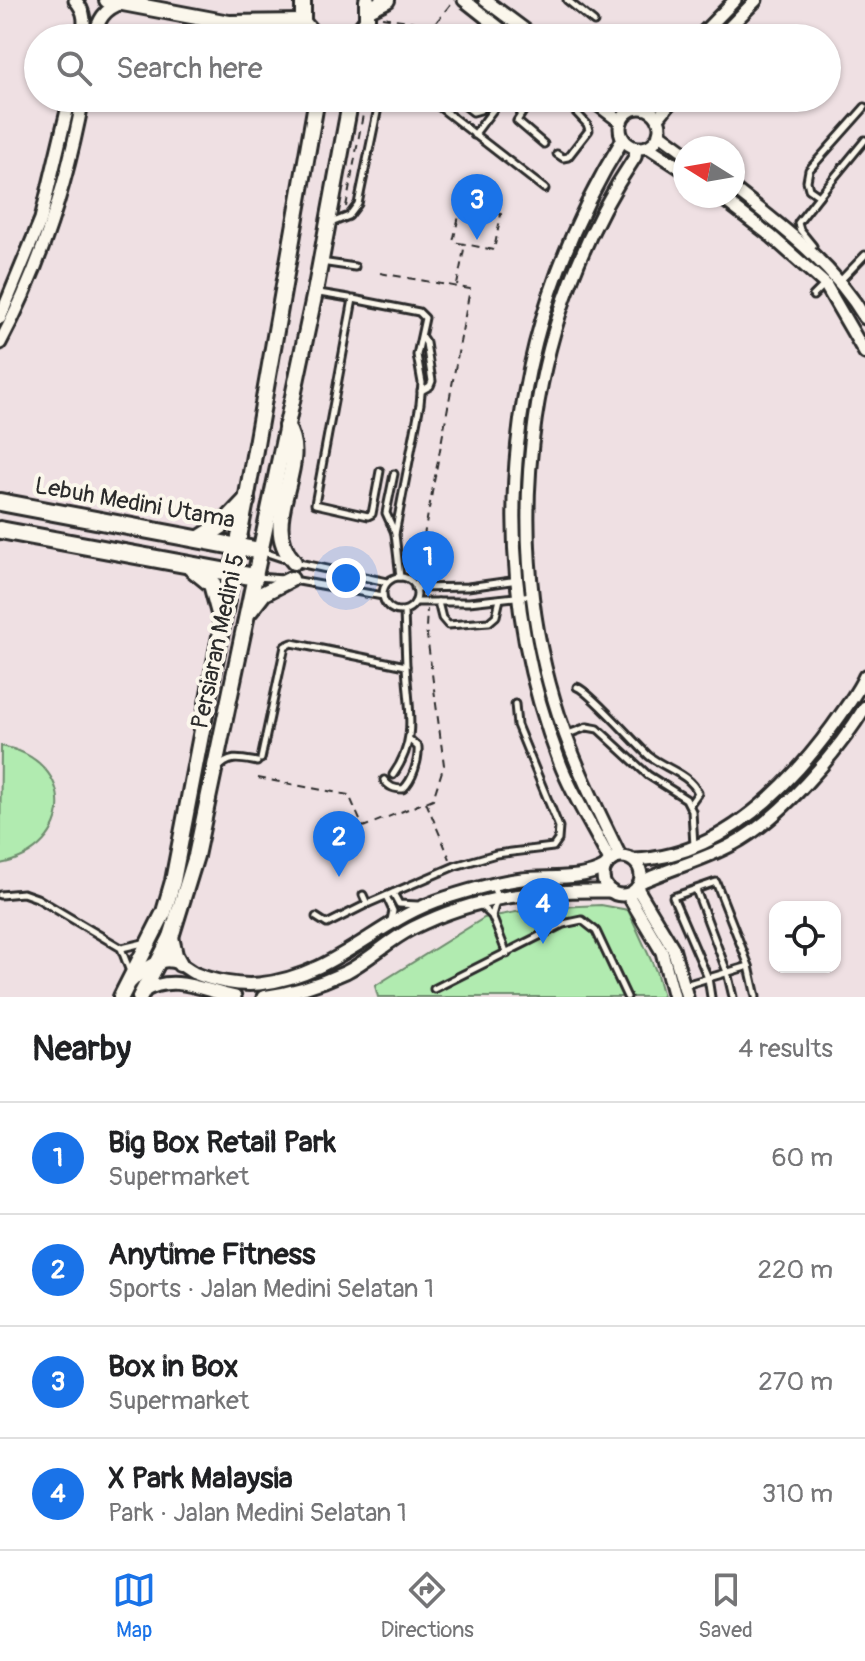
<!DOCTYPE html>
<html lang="en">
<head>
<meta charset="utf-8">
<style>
	body { margin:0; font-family:Pangolin,sans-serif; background:#f2f2f2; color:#202124 }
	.controls { position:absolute; right:24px; bottom:24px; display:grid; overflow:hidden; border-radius:16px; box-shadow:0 2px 6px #0004 }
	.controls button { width:72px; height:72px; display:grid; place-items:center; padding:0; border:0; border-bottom:2px solid #e0e0e0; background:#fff; color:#202124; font:40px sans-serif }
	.compass { position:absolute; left:673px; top:136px; width:72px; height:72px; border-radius:50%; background:#fff; box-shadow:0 2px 6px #0004; rotate:281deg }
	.you { position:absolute; left:346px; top:578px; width:28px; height:28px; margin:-20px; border:6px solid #fff; border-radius:50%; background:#1a73e8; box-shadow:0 0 0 12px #1a73e833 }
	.badge { display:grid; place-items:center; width:52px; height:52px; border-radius:50%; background:#1a73e8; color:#fff; font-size:26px; font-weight:700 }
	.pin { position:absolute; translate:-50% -66px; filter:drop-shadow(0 2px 4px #0008) }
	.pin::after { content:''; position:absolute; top:42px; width:28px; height:24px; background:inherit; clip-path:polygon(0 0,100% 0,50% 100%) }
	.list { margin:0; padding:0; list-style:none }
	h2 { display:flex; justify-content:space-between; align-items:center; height:104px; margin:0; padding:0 32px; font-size:34px }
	h2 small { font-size:26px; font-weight:400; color:#757577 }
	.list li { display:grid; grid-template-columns:52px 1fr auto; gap:24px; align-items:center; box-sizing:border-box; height:112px; padding:0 32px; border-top:2px solid #e0e0e0 }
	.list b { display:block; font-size:30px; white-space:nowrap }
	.list p { margin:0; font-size:26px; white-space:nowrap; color:#757577 }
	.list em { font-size:26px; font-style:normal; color:#757577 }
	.icon { flex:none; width:44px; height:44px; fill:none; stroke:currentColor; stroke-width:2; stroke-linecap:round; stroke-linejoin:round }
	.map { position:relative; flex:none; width:865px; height:997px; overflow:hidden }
	.search { position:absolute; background:#fff; box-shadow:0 2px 6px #0004; left:24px; right:24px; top:24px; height:88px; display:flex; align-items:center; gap:20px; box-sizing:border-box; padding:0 28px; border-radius:44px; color:#757577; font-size:30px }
	.sheet { height:552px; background:#fff }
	nav { display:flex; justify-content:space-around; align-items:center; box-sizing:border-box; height:112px; border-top:2px solid #e0e0e0; background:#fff; font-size:22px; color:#757577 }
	nav a { display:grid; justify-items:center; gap:4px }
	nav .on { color:#1a73e8 }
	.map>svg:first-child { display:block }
</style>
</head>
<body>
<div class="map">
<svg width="865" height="997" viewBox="0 0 865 997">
	<rect width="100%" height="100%" fill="#efe0e3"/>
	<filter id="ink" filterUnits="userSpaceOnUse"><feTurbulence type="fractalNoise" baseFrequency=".0125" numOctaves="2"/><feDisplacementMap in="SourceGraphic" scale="16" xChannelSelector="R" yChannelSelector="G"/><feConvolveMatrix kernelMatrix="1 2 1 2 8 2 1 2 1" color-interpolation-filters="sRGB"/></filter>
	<g filter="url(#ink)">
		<g fill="#b1ebb0" stroke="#6e8b6e" stroke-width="2">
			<path d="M1,746C78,760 77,849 0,864Z"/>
			<path d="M601,905L628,910L656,971L663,997H378L375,986L484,918L537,908Z"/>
		</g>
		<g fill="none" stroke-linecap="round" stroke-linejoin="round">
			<g stroke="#2b2b2b" stroke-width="11">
				<g id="service">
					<path d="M567,0L594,22"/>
					<path d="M450,38H454"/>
					<path d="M428,98L545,189"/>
					<path d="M455,98L473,112L480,110L488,98"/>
					<path d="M468,98L472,101L480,98"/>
					<path d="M532,98L517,121L544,144"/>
					<path d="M555,98L571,107"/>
					<path d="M474,135L502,98"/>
					<path d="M557,154L563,158L568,157L589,130L587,124L571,107L578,98"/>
					<path d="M819,196L865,140"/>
					<path d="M331,223L349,216L358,204L380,98"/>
					<path d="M810,250L813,246L800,230L798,223L819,196L809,189L807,181L809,170L865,107"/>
					<path d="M321,262L355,267"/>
					<path d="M840,281L865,255"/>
					<path d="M319,293L349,298"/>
					<path d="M813,296L824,285"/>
					<path d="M421,391L430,386L432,381L426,343L422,337"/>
					<path d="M380,471L372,514L368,516L315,504L353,299L419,312L425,318L417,355L422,383L420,404L395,534L400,577"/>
					<path d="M394,474L386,513L395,533"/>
					<path d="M261,551L294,562L387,582"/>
					<path d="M257,577L283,579"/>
					<circle cx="400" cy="594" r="17"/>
					<path d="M293,580L383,596"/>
					<path d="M415,588L468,587L518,580"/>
					<path d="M415,602H469L533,595"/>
					<path d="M438,602L442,618L448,625L489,622L496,616L500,599"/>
					<path d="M577,687C589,691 634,742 649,756C664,768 690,774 698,793L690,804"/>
					<path d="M568,734L587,727L598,729L648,775L686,799L692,811L694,846"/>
					<path d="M261,759L285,646L292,643L406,666L404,611"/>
					<path d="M218,769C229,755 241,759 257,762"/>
					<path d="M393,775C419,738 408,709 406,666"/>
					<path d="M384,780C389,787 394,789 403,789C413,780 419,760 418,747L410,740"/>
					<path d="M696,890L727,972L733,997"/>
					<path d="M393,893L399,904L418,905"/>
					<path d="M0,895L23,893L37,898L121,948L129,969"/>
					<path d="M363,895L367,904L455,866L496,854L553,847L558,840L559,827L517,725L515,704"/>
					<path d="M386,896L393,911L391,920"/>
					<path d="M479,904L492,916L507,954"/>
					<path d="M492,916L497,897L493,886"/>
					<path d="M316,917L327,924L367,904"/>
					<path d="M122,948L143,943"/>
					<path d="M685,985L749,966"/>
					<path d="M434,989L563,924L582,920L596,931L627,997"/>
					<path d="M711,997L708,978L673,897L716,882L749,966L756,997"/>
				</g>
			</g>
			<g stroke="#2b2b2b" stroke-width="17">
				<g id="minor">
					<path d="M75,0C86,12 85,23 82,38"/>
					<path d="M464,0L512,38"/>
					<path d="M485,0L536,38"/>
					<path d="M94,38C98,20 104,9 122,3"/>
					<path d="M698,38L735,0"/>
					<path d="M719,38L756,0"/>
					<path d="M589,98L621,122"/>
					<path d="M617,98L632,109"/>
					<circle cx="640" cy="128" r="20"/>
					<path d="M658,118L674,98"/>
					<path d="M659,133L685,152"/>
					<path d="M648,147L685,171"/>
					<path d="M733,188C781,226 833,264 865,318"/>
					<path d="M719,196L771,236L825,284L865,353"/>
					<path d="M0,318L41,219L70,98"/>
					<path d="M0,343C41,266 67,184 83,98"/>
					<path d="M620,856C595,805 570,755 554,700C500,522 531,311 635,157L636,148"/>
					<circle cx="622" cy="876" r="19"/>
					<path d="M634,860C718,857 785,791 832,727C843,711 857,694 865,676"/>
					<path d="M610,861C594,829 573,797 560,763C480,555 506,328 623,139"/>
					<path d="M641,882C671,868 704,860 733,844C779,820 838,752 865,707"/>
					<path d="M637,888L673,948L687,997"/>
					<path d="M628,895L662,952L674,997"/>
					<path d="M131,982C144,969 160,955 178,963C184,966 188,970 194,973C213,981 239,986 259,984C336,976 378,919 445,898C470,890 496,882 522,879C550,876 581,881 605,867"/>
					<path d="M144,991C174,973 204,991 235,997"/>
					<path d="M263,997C292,993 320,984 346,972C369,960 389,940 413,928C479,895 538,890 611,891"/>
				</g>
			</g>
			<g stroke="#2b2b2b" stroke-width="20">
				<g id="tertiary">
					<path d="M107,0L229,23L303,22"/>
					<path d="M303,0V22L316,38"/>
					<path d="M369,9L387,0"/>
					<path d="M353,38L367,20V0"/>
					<path d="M286,426C313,466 256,520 294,562"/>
					<path d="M250,611L264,593L291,579"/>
					<path d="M171,937L175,955L180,964"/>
					<path d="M121,997L164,912L173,881L246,501L317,98"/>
					<path d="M140,997L171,937L196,856L315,292L351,98"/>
				</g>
			</g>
			<g stroke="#2b2b2b" stroke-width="22">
				<g id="secondary">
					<path d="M0,502L260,551"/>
					<path d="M0,530L255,577"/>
					<path d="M200,539L225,523L246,501"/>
					<path d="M191,567L212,584L222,621"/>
				</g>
			</g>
			<g stroke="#2b2b2b" stroke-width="2" stroke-dasharray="8 6" stroke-linecap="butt">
				<path d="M382,17L434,25L454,0"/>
				<path d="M420,38L433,26"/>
				<path d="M346,207L366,98"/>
				<path d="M380,273L470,289L419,562L431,564L430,579"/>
				<path d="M457,285L465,244L453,242L461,207L501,214L494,250L465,244"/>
				<path d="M258,778L349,795L363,827L433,799L444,765L426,628L427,609"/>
				<path d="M426,802L450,859"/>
			</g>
			<use href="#service" stroke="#fbf7ec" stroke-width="5"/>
			<use href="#minor" stroke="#fbf7ec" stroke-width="11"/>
			<use href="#tertiary" stroke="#fbf7ec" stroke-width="14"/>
			<use href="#secondary" stroke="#fbf7ec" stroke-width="16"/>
		</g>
	</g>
	<g text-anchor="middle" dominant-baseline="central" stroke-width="8" stroke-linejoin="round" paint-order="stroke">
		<g font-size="24" fill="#2b2b2b" stroke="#fbf7ec">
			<text transform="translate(135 503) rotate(10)">Lebuh Medini Utama</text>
			<text transform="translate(218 641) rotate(-78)">Persiaran Medini 5</text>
		</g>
	</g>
</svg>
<div class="controls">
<button><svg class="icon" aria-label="locate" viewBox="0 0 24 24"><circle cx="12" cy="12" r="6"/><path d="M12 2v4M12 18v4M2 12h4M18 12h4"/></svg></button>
</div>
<svg class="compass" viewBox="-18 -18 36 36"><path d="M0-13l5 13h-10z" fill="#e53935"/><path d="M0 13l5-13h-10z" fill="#757577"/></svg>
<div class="you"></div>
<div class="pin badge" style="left:428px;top:597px">1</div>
<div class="pin badge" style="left:339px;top:877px">2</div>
<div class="pin badge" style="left:477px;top:240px">3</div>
<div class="pin badge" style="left:543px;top:944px">4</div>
<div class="search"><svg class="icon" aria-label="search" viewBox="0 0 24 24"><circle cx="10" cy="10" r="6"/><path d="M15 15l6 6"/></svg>Search here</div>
</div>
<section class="sheet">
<h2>Nearby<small>4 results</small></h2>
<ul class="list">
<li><span class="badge">1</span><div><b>Big Box Retail Park</b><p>Supermarket</p></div><em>60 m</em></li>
<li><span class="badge">2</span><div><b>Anytime Fitness</b><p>Sports · Jalan Medini Selatan 1</p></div><em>220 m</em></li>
<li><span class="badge">3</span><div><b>Box in Box</b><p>Supermarket</p></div><em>270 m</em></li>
<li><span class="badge">4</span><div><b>X Park Malaysia</b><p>Park · Jalan Medini Selatan 1</p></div><em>310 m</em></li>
</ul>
</section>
<nav>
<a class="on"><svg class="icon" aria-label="map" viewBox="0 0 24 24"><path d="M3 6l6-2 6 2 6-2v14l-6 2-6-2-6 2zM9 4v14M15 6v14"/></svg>Map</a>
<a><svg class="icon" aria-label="directions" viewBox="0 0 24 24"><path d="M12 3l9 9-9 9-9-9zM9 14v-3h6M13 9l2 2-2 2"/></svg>Directions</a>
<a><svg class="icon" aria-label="saved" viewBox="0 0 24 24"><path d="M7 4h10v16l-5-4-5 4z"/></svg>Saved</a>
</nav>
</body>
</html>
